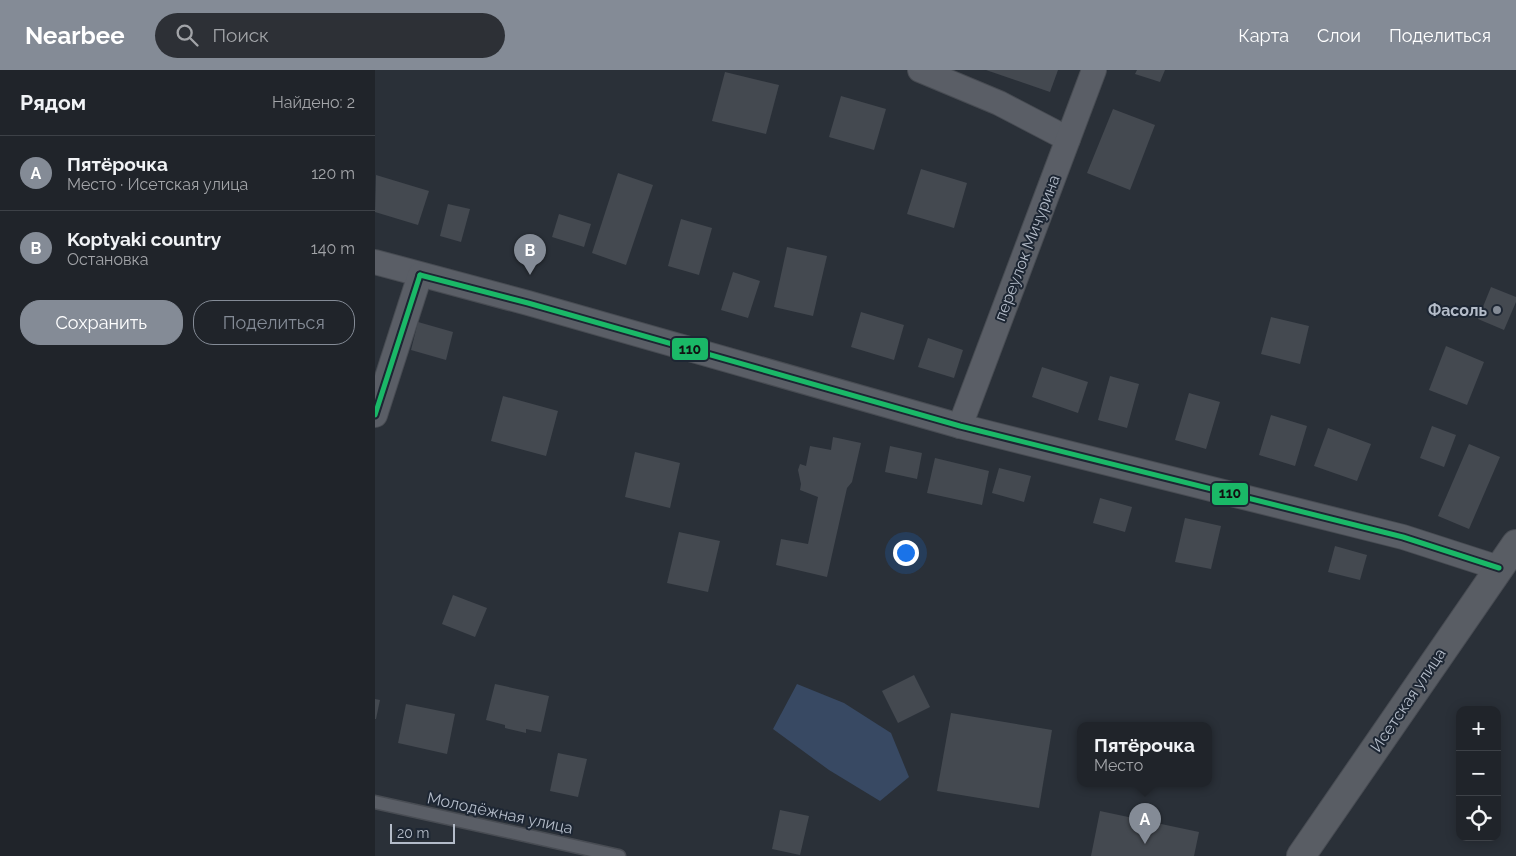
<!DOCTYPE html>
<html lang="ru">
<head>
<meta charset="utf-8">
<style>
	body { margin:0; font-family:Raleway,sans-serif; background:#2d3036; color:#f1f3f6 }
	.controls { position:absolute; right:15px; bottom:15px; display:grid; overflow:hidden; border-radius:10px; box-shadow:0 2px 12px #0003 }
	.controls button { width:45px; height:45px; display:grid; place-items:center; padding:0; border:0; border-bottom:1px solid #3d4147; background:#20242a; color:#f1f3f6; font:25px sans-serif }
	.scale { position:absolute; left:15px; bottom:12px; width:65px; box-sizing:border-box; padding-left:5px; border:2px solid #b4bcc9; border-top:0; font-size:14px; line-height:18px; white-space:nowrap; color:#b4bcc9; -webkit-text-stroke:4px #1d2633; paint-order:stroke }
	.you { position:absolute; left:530px; top:482px; width:18px; height:18px; margin:-12px; border:4px solid #fff; border-radius:50%; background:#1a73e8; box-shadow:0 0 0 8px #1a73e833 }
	.badge { display:grid; place-items:center; width:32px; height:32px; border-radius:50%; background:#848b96; color:#fff; font-size:16px; font-weight:700 }
	.pin { position:absolute; translate:-50% -41px; filter:drop-shadow(0 1px 2px #0008) }
	.pin::after { content:''; position:absolute; top:26px; width:18px; height:15px; background:inherit; clip-path:polygon(0 0,100% 0,50% 100%) }
	.popup { position:absolute; left:702px; top:652px; width:135px; height:65px; box-sizing:border-box; display:grid; place-content:center; border-radius:10px; background:#20242a; filter:drop-shadow(0 1px 4px #0005); font-size:16px; white-space:nowrap; color:#a2a4a8 }
	.popup b { font-size:19px; color:#f1f3f6 }
	.popup::after { content:''; position:absolute; left:50%; top:100%; margin-left:-10px; border:10px solid transparent; border-top-color:#20242a }
	.list { margin:0; padding:0; list-style:none }
	h2 { display:flex; justify-content:space-between; align-items:center; height:65px; margin:0; padding:0 20px; font-size:21px }
	h2 small { font-size:16px; font-weight:400; color:#a2a4a8 }
	.list li { display:grid; grid-template-columns:32px 1fr auto; gap:15px; align-items:center; box-sizing:border-box; height:75px; padding:0 20px; border-top:1px solid #3d4147 }
	.list b { display:block; font-size:19px; white-space:nowrap }
	.list p { margin:0; font-size:16px; white-space:nowrap; color:#a2a4a8 }
	.list em { font-size:16px; font-style:normal; color:#a2a4a8 }
	.actions { display:flex; gap:10px; padding:15px 20px }
	.actions a { flex:1; padding:11px 0; border:1px solid #848b96; border-radius:20px; text-align:center; font-size:18px; color:#848b96 }
	.actions .main { background:#848b96; color:#fff }
	.icon { flex:none; width:28px; height:28px; fill:none; stroke:currentColor; stroke-width:2; stroke-linecap:round; stroke-linejoin:round }
	.map { position:relative; flex:none; width:1141px; height:786px; overflow:hidden }
	header { display:flex; align-items:center; gap:30px; box-sizing:border-box; height:70px; padding:0 25px; background:#848b96; color:#fff }
	header strong { font-size:24px }
	nav { display:flex; gap:28px; margin-inline-start:auto; font-size:18px }
	.search { width:350px; height:45px; background:#2d3036; display:flex; align-items:center; gap:12px; box-sizing:border-box; padding:0 18px; border-radius:28px; color:#a2a4a8; font-size:19px }
	main { display:flex }
	aside { flex:1; background:#20242a }
	.map>svg:first-child { display:block }
</style>
</head>
<body>
<header>
<strong>Nearbee</strong>
<div class="search"><svg class="icon" aria-label="search" viewBox="0 0 24 24"><circle cx="10" cy="10" r="6"/><path d="M15 15l6 6"/></svg>Поиск</div>
<nav><a>Карта</a><a>Слои</a><a>Поделиться</a></nav>
</header>
<main>
<aside>
<h2>Рядом<small>Найдено: 2</small></h2>
<ul class="list">
<li><span class="badge">A</span><div><b>Пятёрочка</b><p>Место · Исетская улица</p></div><em>120 m</em></li>
<li><span class="badge">B</span><div><b>Koptyaki country</b><p>Остановка</p></div><em>140 m</em></li>
</ul>
<div class="actions"><a class="main">Сохранить</a><a>Поделиться</a></div>
</aside>
<div class="map">
<svg width="1141" height="786" viewBox="0 0 1141 786">
	<rect width="100%" height="100%" fill="#2a3038"/>
	<path fill="#384963" d="M422,614L469,633L516,663L534,707L505,731L454,700L398,659Z"/>
	<g fill="#444950">
		<path d="M611,0H683L675,22Z"/>
		<path d="M762,0H790L785,12L760,4Z"/>
		<path d="M350,2L404,15L391,64L337,51Z"/>
		<path d="M466,26L511,39L499,80L454,67Z"/>
		<path d="M738,39L780,55L755,120L712,103Z"/>
		<path d="M546,99L592,113L579,158L532,144Z"/>
		<path d="M243,103L278,115L251,195L217,183Z"/>
		<path d="M1,105L54,121L43,155L0,142Z"/>
		<path d="M73,134L95,139L86,172L65,166Z"/>
		<path d="M184,144L216,154L209,177L177,167Z"/>
		<path d="M306,149L337,158L324,205L293,196Z"/>
		<path d="M412,177L452,186L438,246L399,237Z"/>
		<path d="M358,202L385,211L373,248L346,240Z"/>
		<path d="M1116,217L1141,227V232L1129,260L1103,249Z"/>
		<path d="M486,242L529,255L519,290L476,277Z"/>
		<path d="M896,247L934,256L925,294L886,284Z"/>
		<path d="M43,252L78,262L71,290L36,280Z"/>
		<path d="M553,268L588,280L579,308L543,297Z"/>
		<path d="M1071,276L1109,292L1092,335L1054,320Z"/>
		<path d="M667,297L713,312L703,343L657,327Z"/>
		<path d="M735,306L764,314L752,358L723,350Z"/>
		<path d="M814,323L845,332L831,379L800,370Z"/>
		<path d="M128,326L183,341L171,386L116,371Z"/>
		<path d="M896,345L932,356L920,396L884,385Z"/>
		<path d="M1057,356L1081,365L1069,397L1045,388Z"/>
		<path d="M953,358L996,374L982,411L939,396Z"/>
		<path d="M458,367L486,373L477,412L472,418L452,507L401,495L406,469L433,474L443,427L425,420L426,414L423,400L425,394L431,396L435,376L456,380Z"/>
		<path d="M1094,374L1125,387L1094,459L1063,446Z"/>
		<path d="M515,376L547,383L542,409L510,402Z"/>
		<path d="M260,382L305,393L295,438L250,427Z"/>
		<path d="M560,388L614,401L607,435L552,423Z"/>
		<path d="M624,398L656,406L649,432L617,423Z"/>
		<path d="M725,428L757,437L750,462L718,453Z"/>
		<path d="M810,448L846,456L836,499L800,492Z"/>
		<path d="M304,462L345,471L333,522L292,513Z"/>
		<path d="M960,476L992,485L985,510L953,502Z"/>
		<path d="M78,525L112,538L100,567L67,554Z"/>
		<path d="M539,605L555,637L523,653L507,621Z"/>
		<path d="M120,614L174,626L166,662L151,659V663L130,658V655L111,650Z"/>
		<path d="M0,629L5,630L1,649H0Z"/>
		<path d="M31,634L80,644L72,684L23,673Z"/>
		<path d="M576,643L677,660L664,738L562,721Z"/>
		<path d="M183,683L212,689L203,727L175,721Z"/>
		<path d="M405,740L434,746L425,785L397,779Z"/>
		<path d="M725,741L824,762L819,786H716Z"/>
	</g>
	<g fill="none" stroke-linecap="round" stroke-linejoin="round">
		<g stroke="#484c53" stroke-width="15">
			<path id="service" d="M0,732L244,786"/>
		</g>
		<g stroke="#484c53" stroke-width="26">
			<g id="minor">
				<path d="M545,0L624,33L693,69"/>
				<path d="M0,192L153,233L585,356L1028,467L1124,498"/>
				<path d="M0,345L45,205"/>
				<path d="M585,356L719,0"/>
			</g>
		</g>
		<g stroke="#484c53" stroke-width="30">
			<path id="secondary" d="M926,786L1141,474"/>
		</g>
		<use href="#service" stroke="#5a5e66" stroke-width="12"/>
		<use href="#minor" stroke="#5a5e66" stroke-width="24"/>
		<use href="#secondary" stroke="#595d64" stroke-width="28"/>
		<g stroke="#1d2633" stroke-width="9">
			<g id="bus-1">
				<path d="M45,205L153,233L585,356L1028,467L1124,498"/>
				<path d="M0,345L45,205"/>
			</g>
		</g>
		<use href="#bus-1" stroke="#1ab867" stroke-width="5"/>
	</g>
	<circle fill="#848b96" stroke="#1d2633" stroke-width="2" cx="1122" cy="240" r="5"/>
	<g text-anchor="middle" dominant-baseline="central" stroke-width="4" stroke-linejoin="round" paint-order="stroke">
		<g font-size="16" fill="#b4bcc9" stroke="#1d2633">
			<text transform="translate(652 178) rotate(-69)">переулок Мичурина</text>
			<text transform="translate(1033 630) rotate(-56)">Исетская улица</text>
			<text transform="translate(125 743) rotate(12)">Молодёжная улица</text>
		</g>
		<g font-size="16" font-weight="bold" fill="#b4bcc9" stroke="#1d2633" text-anchor="end">
			<text x="1112" y="240">Фасоль</text>
		</g>
	</g>
	<g stroke="#1d2633" stroke-width="2">
		<rect x="296" y="267" width="38" height="24" rx="5" fill="#1ab867"/>
		<rect x="836" y="412" width="38" height="24" rx="5" fill="#1ab867"/>
	</g>
	<g font-size="14" text-anchor="middle" font-weight="bold" fill="#111">
		<text x="315" y="284">110</text>
		<text x="855" y="428">110</text>
	</g>
</svg>
<div class="controls">
<button>+</button>
<button>−</button>
<button><svg class="icon" aria-label="locate" viewBox="0 0 24 24"><circle cx="12" cy="12" r="6"/><path d="M12 2v4M12 18v4M2 12h4M18 12h4"/></svg></button>
</div>
<div class="scale">20 m</div>
<div class="you"></div>
<div class="pin badge" style="left:770px;top:774px">A</div>
<div class="popup"><b>Пятёрочка</b>Место</div>
<div class="pin badge" style="left:155px;top:205px">B</div>
</div>
</main>
</body>
</html>
